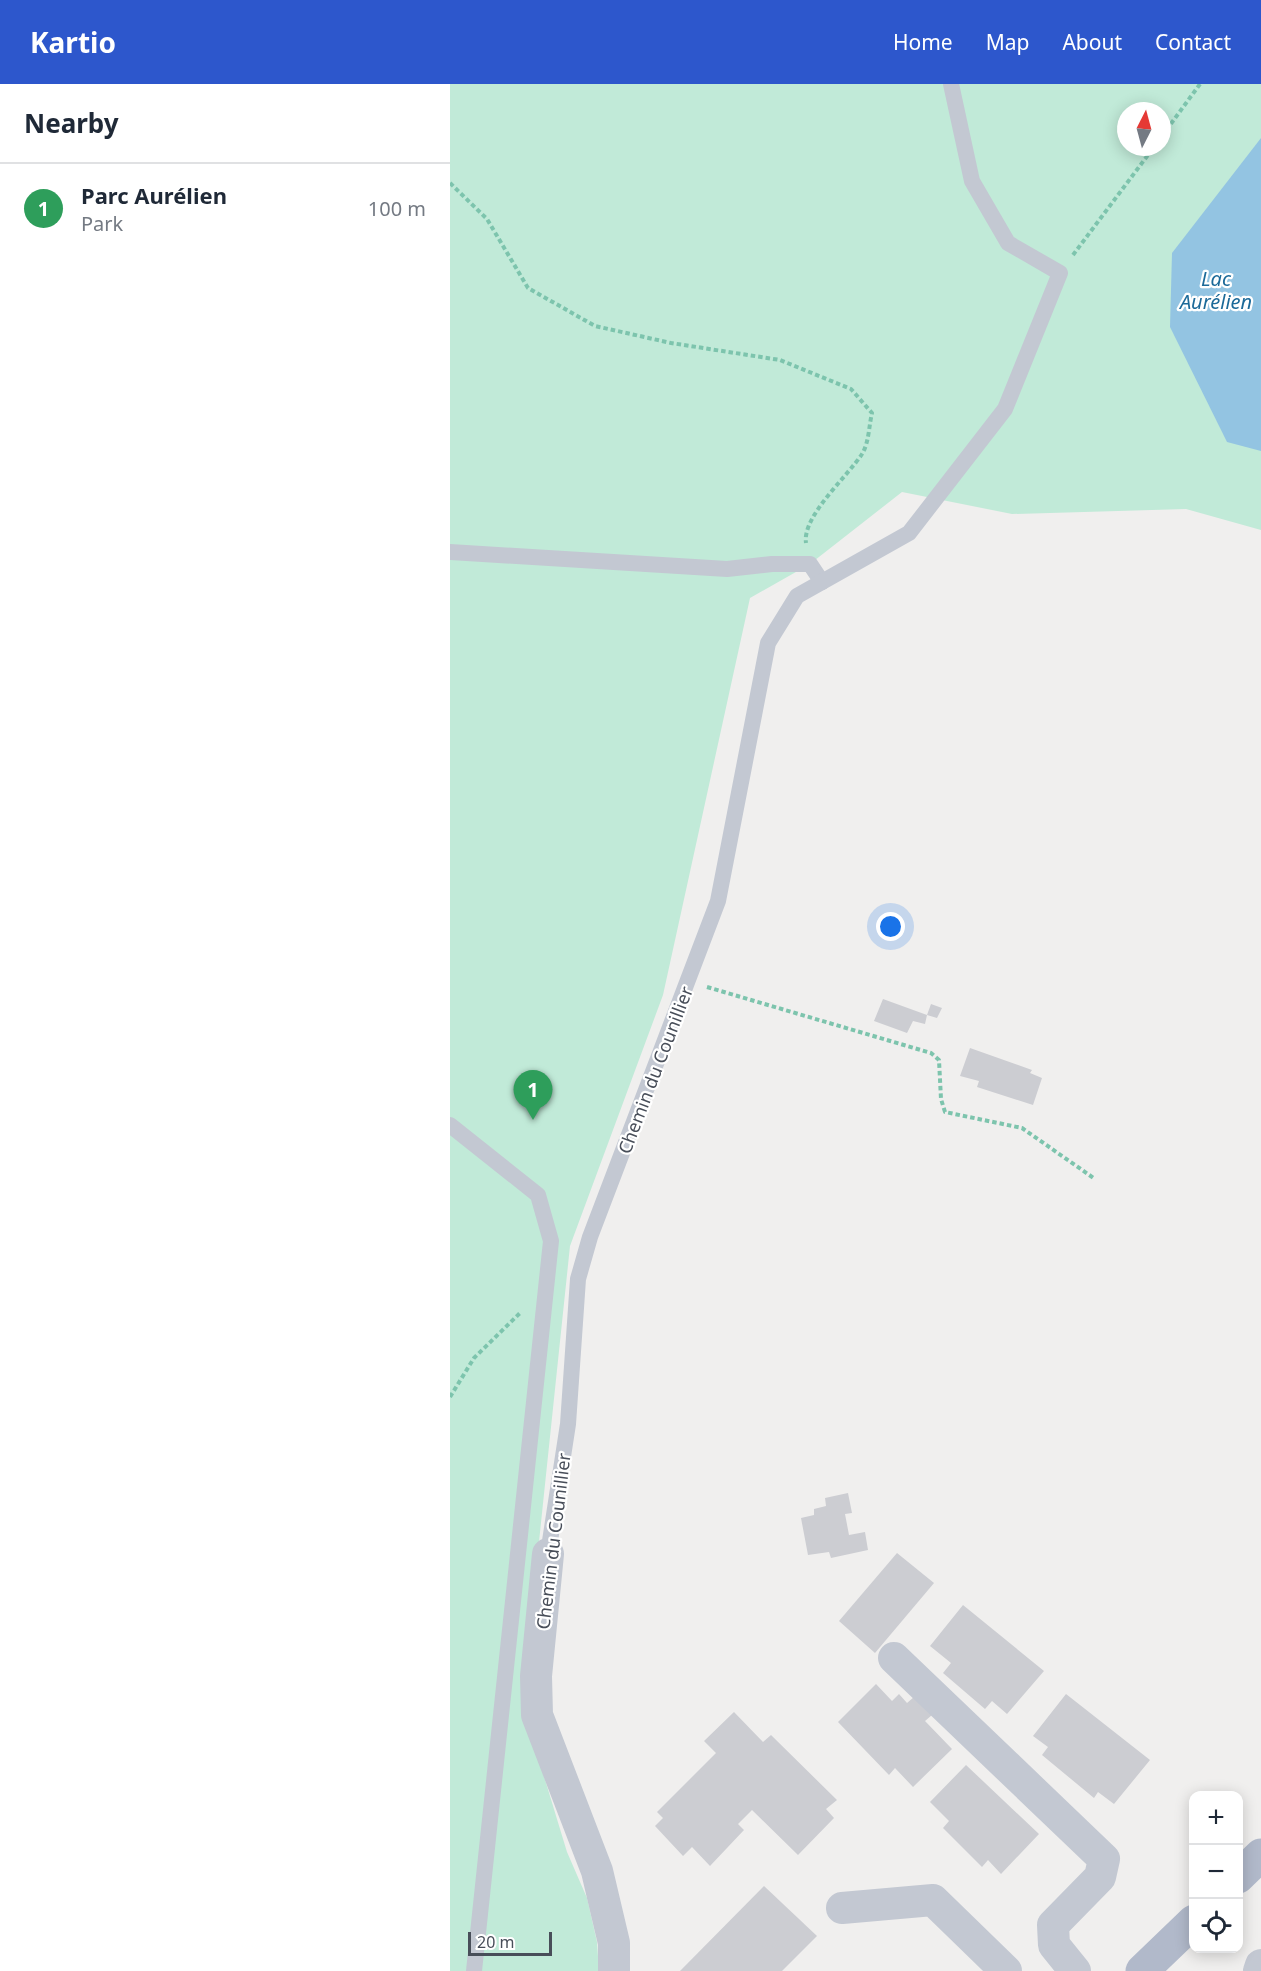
<!DOCTYPE html>
<html lang="en">
<head>
<meta charset="utf-8">
<style>
	body { margin:0; font-family:"Noto Sans",sans-serif; background:#f2f2f3; color:#1f2937 }
	.controls { position:absolute; right:18px; bottom:18px; display:grid; overflow:hidden; border-radius:12px; box-shadow:0 3px 15px #0003 }
	.controls button { width:54px; height:54px; display:grid; place-items:center; padding:0; border:0; border-bottom:2px solid #e0e1e3; background:#fff; color:#1f2937; font:30px sans-serif }
	.compass { position:absolute; left:667px; top:18px; width:54px; height:54px; border-radius:50%; background:#fff; box-shadow:0 3px 15px #0003; rotate:6deg }
	.scale { position:absolute; left:18px; bottom:15px; width:84px; box-sizing:border-box; padding-left:6px; border:3px solid #484e59; border-top:0; font-size:16px; line-height:21px; white-space:nowrap; color:#484e59; -webkit-text-stroke:4px #fff; paint-order:stroke }
	.you { position:absolute; left:441px; top:843px; width:21px; height:21px; margin:-15px; border:4px solid #fff; border-radius:50%; background:#1a73e8; box-shadow:0 0 0 9px #1a73e833 }
	.badge { display:grid; place-items:center; width:39px; height:39px; border-radius:50%; background:#2d57cc; color:#fff; font-size:20px; font-weight:700 }
	.pin { position:absolute; translate:-50% -50px; filter:drop-shadow(0 2px 3px #0008) }
	.pin::after { content:''; position:absolute; top:32px; width:21px; height:18px; background:inherit; clip-path:polygon(0 0,100% 0,50% 100%) }
	.list { margin:0; padding:0; list-style:none }
	h2 { display:flex; justify-content:space-between; align-items:center; height:78px; margin:0; padding:0 24px; font-size:26px }
	h2 small { font-size:20px; font-weight:400; color:#747a83 }
	.list li { display:grid; grid-template-columns:39px 1fr auto; gap:18px; align-items:center; box-sizing:border-box; height:90px; padding:0 24px; border-top:2px solid #e0e1e3 }
	.list b { display:block; font-size:22px; white-space:nowrap }
	.list p { margin:0; font-size:20px; white-space:nowrap; color:#747a83 }
	.list em { font-size:20px; font-style:normal; color:#747a83 }
	.icon { flex:none; width:33px; height:33px; fill:none; stroke:currentColor; stroke-width:2; stroke-linecap:round; stroke-linejoin:round }
	.map { position:relative; flex:none; width:811px; height:1887px; overflow:hidden }
	header { display:flex; align-items:center; gap:36px; box-sizing:border-box; height:84px; padding:0 30px; background:#2d57cc; color:#fff }
	header strong { font-size:28px }
	nav { display:flex; gap:33px; margin-inline-start:auto; font-size:21px }
	main { display:flex }
	aside { flex:1; background:#fff }
	.map>svg:first-child { display:block }
</style>
</head>
<body>
<header>
<strong>Kartio</strong>
<nav><a>Home</a><a>Map</a><a>About</a><a>Contact</a></nav>
</header>
<main>
<aside>
<h2>Nearby<small></small></h2>
<ul class="list">
<li><span class="badge" style="background:#2e9e5b">1</span><div><b>Parc Aurélien</b><p>Park</p></div><em>100 m</em></li>
</ul>
</aside>
<div class="map">
<svg width="811" height="1887" viewBox="0 0 811 1887">
	<rect width="100%" height="100%" fill="#f0efee"/>
	<path fill="#c1ead8" fill-rule="evenodd" d="M0,0H811V446L736,425L562,430L452,408L360,480L300,514L213,911L120,1162L72,1620L117,1768L137,1814L147,1858L149,1887H0ZM676,27H712V63H676Z"/>
	<path fill="#93c4e2" d="M811,54V367L777,358L720,243L722,169Z"/>
	<g fill="#cccdd2">
		<path d="M433,915L477,931L475,940L463,937L457,949L424,937Z"/>
		<path d="M481,920L492,924L487,934L477,931Z"/>
		<path d="M520,964L582,986L580,989L592,994L583,1021L527,1003L529,997L510,992Z"/>
		<path d="M398,1409L402,1429L395,1430L399,1451L415,1448L418,1466L381,1474L379,1468L358,1471L351,1434L364,1431V1425L376,1422L375,1414Z"/>
		<path d="M447,1469L484,1499L425,1569L389,1537Z"/>
		<path d="M513,1521L594,1587L557,1630L542,1617L535,1625L493,1589L501,1579L480,1562Z"/>
		<path d="M426,1600L442,1617L449,1610L457,1619L464,1613L482,1631L475,1637L502,1665L463,1703L445,1684L439,1691L388,1638Z"/>
		<path d="M616,1610L700,1676L664,1720L648,1708L644,1714L592,1671L598,1663L583,1652Z"/>
		<path d="M284,1628L313,1658L321,1651L387,1716L376,1725L384,1734L348,1771L302,1726L288,1740L294,1746L260,1782L242,1763L233,1772L205,1742L213,1734L207,1728L266,1669L254,1657Z"/>
		<path d="M516,1681L589,1750L551,1790L538,1776L532,1783L493,1744L499,1737L480,1718Z"/>
		<path d="M314,1802L367,1852L332,1887H230Z"/>
	</g>
	<g fill="none" stroke-linecap="round" stroke-linejoin="round">
		<g stroke="#7dc4ad" stroke-width="4" stroke-dasharray="4.5 3" stroke-linecap="butt">
			<path d="M712,52L750,0"/>
			<path d="M0,99L37,135L78,204L145,242L221,259L330,276L401,305L422,329C419,341 419,359 412,370C398,392 352,432 356,459"/>
			<path d="M623,171L704,63"/>
			<path d="M257,903L481,969L489,976L491,1015L495,1028L572,1044L645,1095"/>
			<path d="M0,1313L24,1274L70,1229"/>
		</g>
		<g stroke="#c3c8d2" stroke-width="16">
			<path d="M0,468L277,485L322,480H360L372,498"/>
			<path d="M0,1041L88,1111L101,1157L24,1887"/>
			<path d="M98,1470L118,1340L128,1195L140,1153L268,817L318,559L347,512L459,449L555,325L610,189L558,159L522,97L501,0"/>
		</g>
		<g stroke="#c3c8d2" stroke-width="32">
			<path d="M98,1470L86,1592L87,1631L147,1787L164,1859V1887"/>
			<path d="M444,1574L654,1775L650,1793L603,1841L604,1861L625,1887"/>
			<path d="M392,1824L483,1816L556,1887"/>
			<path d="M809,1887L811,1881"/>
		</g>
		<g stroke="#b1b9ca" stroke-width="33">
			<path d="M788,1793L811,1771"/>
			<path d="M692,1887L744,1837"/>
		</g>
	</g>
	<g text-anchor="middle" dominant-baseline="central" stroke-width="4.5" stroke-linejoin="round" paint-order="stroke">
		<g font-size="18" fill="#484e59" stroke="#fff">
			<text transform="translate(205 986) rotate(-69)">Chemin du Counillier</text>
			<text transform="translate(103 1457) rotate(-83)">Chemin du Counillier</text>
		</g>
		<g font-size="20" font-style="italic" fill="#1c6a99" stroke="#fff">
			<text x="766" y="194">Lac<tspan x="766" dy="23">Aurélien</tspan></text>
		</g>
	</g>
</svg>
<div class="controls">
<button>+</button>
<button>−</button>
<button><svg class="icon" aria-label="locate" viewBox="0 0 24 24"><circle cx="12" cy="12" r="6"/><path d="M12 2v4M12 18v4M2 12h4M18 12h4"/></svg></button>
</div>
<svg class="compass" viewBox="-18 -18 36 36"><path d="M0-13l5 13h-10z" fill="#e53935"/><path d="M0 13l5-13h-10z" fill="#747a83"/></svg>
<div class="scale">20 m</div>
<div class="you"></div>
<div class="pin badge" style="left:83px;top:1036px;background:#2e9e5b">1</div>
</div>
</main>
</body>
</html>
